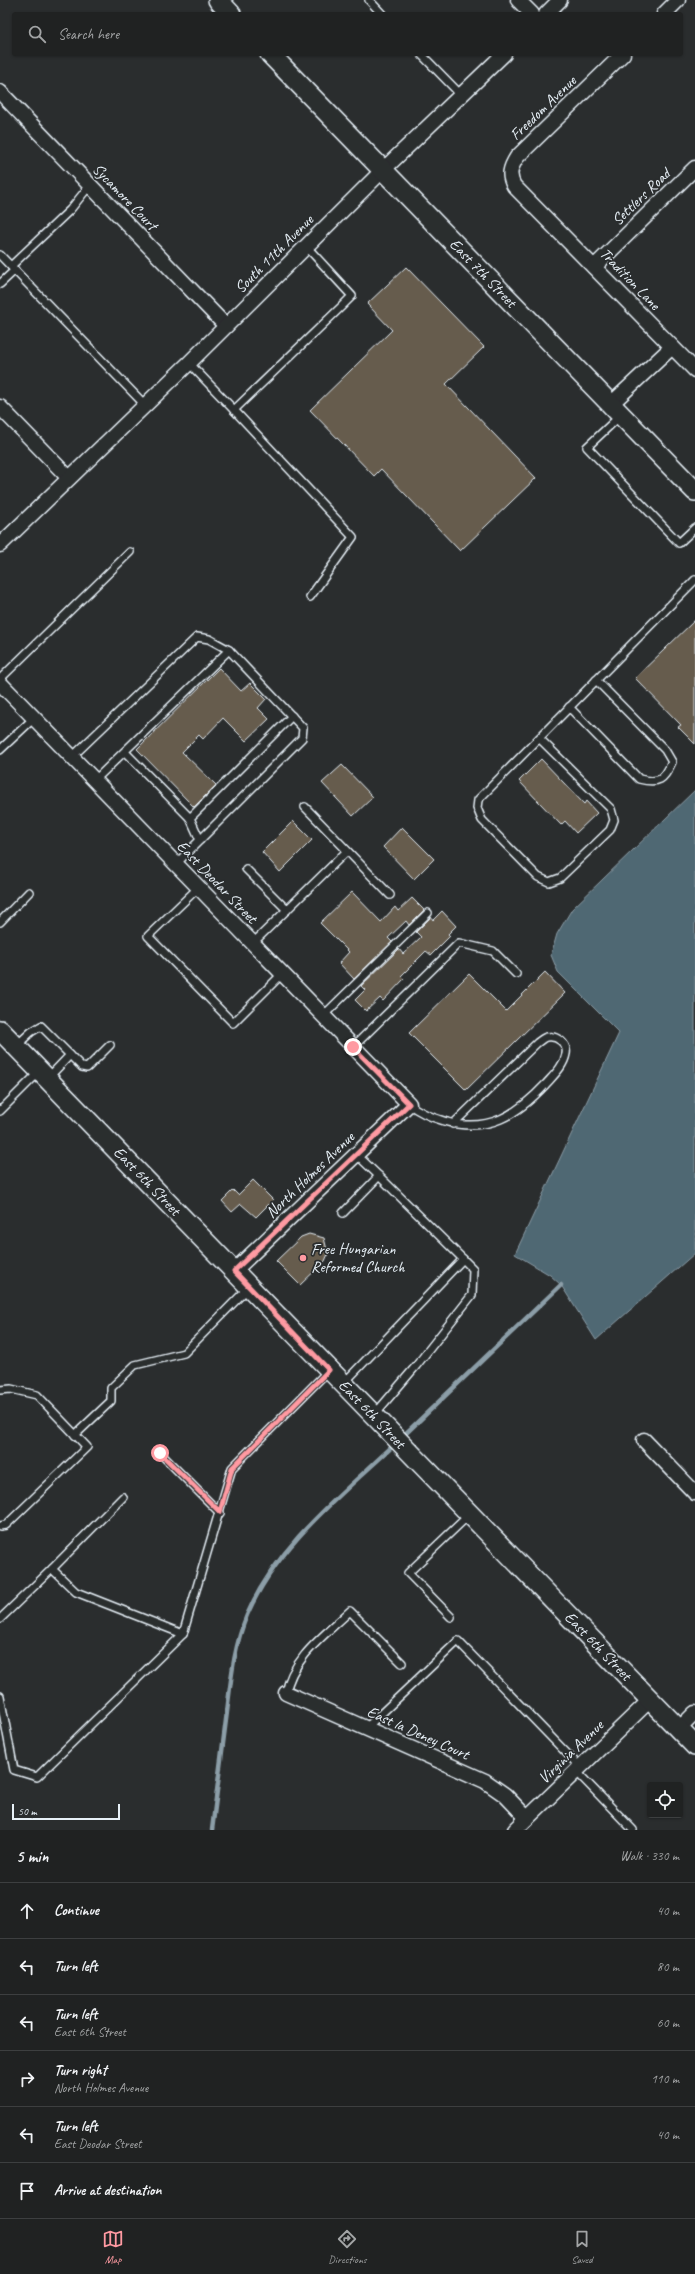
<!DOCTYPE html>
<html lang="en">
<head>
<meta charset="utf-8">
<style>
	body { margin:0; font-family:Caveat,sans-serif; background:#282a2a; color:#f1f3f6 }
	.controls { position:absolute; right:12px; bottom:12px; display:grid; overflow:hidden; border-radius:4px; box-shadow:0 1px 3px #0004 }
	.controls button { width:36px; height:36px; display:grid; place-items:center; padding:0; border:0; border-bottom:1px solid #3d3f40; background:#202222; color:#f1f3f6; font:20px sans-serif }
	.scale { position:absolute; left:12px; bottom:10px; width:108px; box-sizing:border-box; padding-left:4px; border:2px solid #e8f1f8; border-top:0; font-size:11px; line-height:14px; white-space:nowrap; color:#e8f1f8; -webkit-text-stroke:3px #2a2d2e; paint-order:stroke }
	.stop { position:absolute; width:12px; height:12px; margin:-9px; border:3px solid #ff9aa2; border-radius:50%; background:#fff }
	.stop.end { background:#ff9aa2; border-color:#fff; box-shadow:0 1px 4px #0008 }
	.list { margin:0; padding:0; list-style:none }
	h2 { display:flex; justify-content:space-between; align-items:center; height:52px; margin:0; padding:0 16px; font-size:17px }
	h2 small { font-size:13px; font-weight:400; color:#a2a4a5 }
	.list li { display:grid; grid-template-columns:26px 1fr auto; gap:12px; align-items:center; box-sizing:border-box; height:56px; padding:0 16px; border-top:1px solid #3d3f40 }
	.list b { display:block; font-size:15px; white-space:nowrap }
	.list p { margin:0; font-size:13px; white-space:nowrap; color:#a2a4a5 }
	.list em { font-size:13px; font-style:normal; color:#a2a4a5 }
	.icon { flex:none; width:22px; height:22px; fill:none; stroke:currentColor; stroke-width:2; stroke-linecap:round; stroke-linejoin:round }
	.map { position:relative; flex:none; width:695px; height:1830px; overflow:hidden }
	.search { position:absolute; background:#202222; box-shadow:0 1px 3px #0004; left:12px; right:12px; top:12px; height:44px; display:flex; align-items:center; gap:10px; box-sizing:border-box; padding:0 14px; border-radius:4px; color:#a2a4a5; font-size:15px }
	.sheet { height:388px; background:#202222 }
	nav { display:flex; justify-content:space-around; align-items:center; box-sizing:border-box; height:56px; border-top:1px solid #3d3f40; background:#202222; font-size:11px; color:#a2a4a5 }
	nav a { display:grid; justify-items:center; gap:2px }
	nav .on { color:#ff9aa2 }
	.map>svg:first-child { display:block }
</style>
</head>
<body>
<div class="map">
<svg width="695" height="1830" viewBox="0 0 695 1830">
	<rect width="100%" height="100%" fill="#2a2d2e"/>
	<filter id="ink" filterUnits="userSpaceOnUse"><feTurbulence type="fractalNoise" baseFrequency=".025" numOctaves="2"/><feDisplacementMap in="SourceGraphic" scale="8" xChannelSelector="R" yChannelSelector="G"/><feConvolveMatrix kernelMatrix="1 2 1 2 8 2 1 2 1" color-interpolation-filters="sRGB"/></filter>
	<g filter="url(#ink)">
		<path fill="#4f6773" stroke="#8c9ea8" d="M695,790V1253L596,1340L561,1285L550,1275L515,1254L619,1033L558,972L551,955L557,934L572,909Z"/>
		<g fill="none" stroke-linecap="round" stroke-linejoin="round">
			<g stroke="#8c9ea8" stroke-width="4.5">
				<path d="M402,1437L561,1285"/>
				<path d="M212,1830C217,1791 222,1752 227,1712C231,1679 234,1646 247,1615C277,1545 341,1495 395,1444"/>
			</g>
		</g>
		<g fill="#665b4d" stroke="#e8f1f8">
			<path d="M406,267L484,347L446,384L536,478L460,551L381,469L374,476L310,410L392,330L367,304Z"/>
			<path d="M695,620V744L678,727L681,725L635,678Z"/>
			<path d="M219,668L241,691L250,683L266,699L258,708L269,719L246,741L223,718L203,739L199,735L182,752L216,785L194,807L137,749Z"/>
			<path d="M541,759L584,804L586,801L597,813L576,833L565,821L561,825L519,781Z"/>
			<path d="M342,765L373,797L353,816L322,783Z"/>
			<path d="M293,821L312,840L280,872L262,852Z"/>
			<path d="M402,827L434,859L414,879L383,847Z"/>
			<path d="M352,892L381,922L395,907L398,911L412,898L424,910L409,925L406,921L388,938L392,942L354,979L339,963L349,952L320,923Z"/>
			<path d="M442,911L456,926L448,934L450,936L431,955L426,951L401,976L404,979L383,1001L380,998L366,1011L355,1000L365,990L361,986L399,949L403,954L421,937L416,932L431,917L433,920Z"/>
			<path d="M545,972L565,993L466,1090L409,1033L469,974L506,1011Z"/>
			<path d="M253,1180L273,1200L256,1217L241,1204L232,1212L222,1201L233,1190L238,1195Z"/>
			<path d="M309,1234L324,1238L328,1254L325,1261L300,1285L276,1261L301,1237Z"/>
		</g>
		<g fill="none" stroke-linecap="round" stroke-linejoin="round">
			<g stroke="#e8f1f8" stroke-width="10">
				<g id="lane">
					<path d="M369,0L382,14"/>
					<path d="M421,54L461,95"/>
					<path d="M0,255L145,405"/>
					<path d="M11,266L70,210L90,185"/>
					<path d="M0,284L15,270"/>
					<path d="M189,363L234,410L341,307L352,296L306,246"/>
					<path d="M234,410L353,537L310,597"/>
					<path d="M621,415L587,447L679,543L695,528"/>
					<path d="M0,679L130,552"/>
					<path d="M569,707L639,779C659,784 664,780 672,762L665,750L596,680"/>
					<path d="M539,738L611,809L614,820L610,830L560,878L549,882L538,877L482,820L477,808L478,800L695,580"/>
					<path d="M0,750L34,718"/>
					<path d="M125,752L190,818L200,840"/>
					<path d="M72,757L197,637L209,639L229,650L303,728L302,738L176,864"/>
					<path d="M95,780L229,650"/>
					<path d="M305,807L390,895"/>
					<path d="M190,818L292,716"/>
					<path d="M246,869L287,910"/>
					<path d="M199,887L148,936L233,1023L282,974"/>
					<path d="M0,922L29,892"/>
					<path d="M253,943L347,851"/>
					<path d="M323,1016L428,913"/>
					<path d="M16,1046L31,1032L41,1026L82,1067L87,1068L110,1045"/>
					<path d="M353,1047L459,943L493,951L516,974"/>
					<path d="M48,1078L70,1055"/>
					<path d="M409,1104C420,1113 430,1117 444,1121C488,1134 517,1115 546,1084C554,1075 564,1066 566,1054C568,1044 557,1035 547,1037C544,1037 540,1041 537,1043L453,1124"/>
					<path d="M0,1111L40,1071"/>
					<path d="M356,1154L379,1176"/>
					<path d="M343,1213L379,1176L463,1259"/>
					<path d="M344,1383L463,1259L473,1269L472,1295L416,1366L375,1414"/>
					<path d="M0,1390L11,1389L37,1395L87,1447L6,1525L0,1526"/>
					<path d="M75,1435L111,1401V1388L135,1365L184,1353L249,1287"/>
					<path d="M160,1453L220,1513"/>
					<path d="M52,1569L123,1497"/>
					<path d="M451,1617L408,1573L469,1515"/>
					<path d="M0,1619L52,1569L76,1592L183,1634"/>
					<path d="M286,1693C292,1658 325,1635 350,1611L402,1663"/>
					<path d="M0,1696L14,1770L37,1777L183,1634L232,1468L329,1370"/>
					<path d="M366,1728L458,1641L580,1767"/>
					<path d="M576,1771L633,1830"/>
				</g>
			</g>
			<g stroke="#e8f1f8" stroke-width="17">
				<g id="street">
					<path d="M518,0L532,14"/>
					<path d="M546,14L560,0"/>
					<path d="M664,14L678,0"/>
					<path d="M623,54L517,157C510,168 508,175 514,186L695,370"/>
					<path d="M0,92L226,326"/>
					<path d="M594,267L695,168"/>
					<path d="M611,404L672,347"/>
					<path d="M0,407L69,478"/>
					<path d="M0,545L189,363L383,170L504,54"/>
					<path d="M0,683L409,1104L234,1271"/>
					<path d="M644,1440L695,1493"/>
					<path d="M286,1693L485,1781L505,1795L527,1818"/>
					<path d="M679,1729L695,1713"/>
					<path d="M515,1830L650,1700"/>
				</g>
			</g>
			<g stroke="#e8f1f8" stroke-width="22">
				<g id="secondary">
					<path d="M218,0L231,14"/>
					<path d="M270,54L695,491"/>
					<path d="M0,1030L695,1746"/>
				</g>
			</g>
			<use href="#lane" stroke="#2a2d2e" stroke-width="7"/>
			<use href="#street" stroke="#2a2d2e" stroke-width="14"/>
			<use href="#secondary" stroke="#2a2d2e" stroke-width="19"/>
		</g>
	</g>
	<g fill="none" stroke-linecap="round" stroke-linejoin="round" filter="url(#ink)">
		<path stroke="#ff9aa2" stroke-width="5" d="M160,1453L220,1512L232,1468L329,1370L234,1271L409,1104L353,1047"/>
	</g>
	<circle fill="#ff9aa2" stroke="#2a2d2e" stroke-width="1.5" cx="303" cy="1258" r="4"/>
	<g text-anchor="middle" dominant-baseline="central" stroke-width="3.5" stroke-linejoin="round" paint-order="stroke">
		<g font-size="16" fill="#e8f1f8" stroke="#2a2d2e">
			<text transform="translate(543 108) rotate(-44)">Freedom Avenue</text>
			<text transform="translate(125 197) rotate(46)">Sycamore Court</text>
			<text transform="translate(641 197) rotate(-44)">Settlers Road</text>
			<text transform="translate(274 254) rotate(-45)">South 11th Avenue</text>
			<text transform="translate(483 273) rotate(46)">East 7th Street</text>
			<text transform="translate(630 279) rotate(46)">Tradition Lane</text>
			<text transform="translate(217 882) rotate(46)">East Deodar Street</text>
			<text transform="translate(310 1175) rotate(-44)">North Holmes Avenue</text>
			<text transform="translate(147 1181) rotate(46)">East 6th Street</text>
			<text transform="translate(372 1414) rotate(46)">East 6th Street</text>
			<text transform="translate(598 1646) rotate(46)">East 6th Street</text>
			<text transform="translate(418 1733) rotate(24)">East la Deney Court</text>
			<text transform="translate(571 1752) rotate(-44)">Virginia Avenue</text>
		</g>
		<g font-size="16" fill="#e8f1f8" stroke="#2a2d2e" text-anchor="start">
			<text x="311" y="1249">Free Hungarian<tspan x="311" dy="18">Reformed Church</tspan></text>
		</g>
	</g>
</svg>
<div class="controls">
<button><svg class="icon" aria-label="locate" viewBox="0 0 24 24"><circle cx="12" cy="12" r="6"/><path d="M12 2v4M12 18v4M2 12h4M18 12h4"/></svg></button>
</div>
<div class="scale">50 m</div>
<div class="stop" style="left:160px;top:1453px"></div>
<div class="stop end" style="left:353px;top:1047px"></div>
<div class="search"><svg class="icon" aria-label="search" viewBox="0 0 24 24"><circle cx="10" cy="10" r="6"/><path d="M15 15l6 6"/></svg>Search here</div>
</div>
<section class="sheet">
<h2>5 min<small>Walk · 330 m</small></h2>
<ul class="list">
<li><svg class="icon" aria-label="ahead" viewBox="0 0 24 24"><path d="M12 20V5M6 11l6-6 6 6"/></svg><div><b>Continue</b></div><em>40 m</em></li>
<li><svg class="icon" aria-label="left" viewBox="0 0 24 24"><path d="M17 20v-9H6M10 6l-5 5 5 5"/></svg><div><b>Turn left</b></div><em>80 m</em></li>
<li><svg class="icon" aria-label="left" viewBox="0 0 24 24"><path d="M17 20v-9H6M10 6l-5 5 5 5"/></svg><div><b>Turn left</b><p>East 6th Street</p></div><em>60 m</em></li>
<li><svg class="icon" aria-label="right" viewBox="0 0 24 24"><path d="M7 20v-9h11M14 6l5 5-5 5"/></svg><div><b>Turn right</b><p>North Holmes Avenue</p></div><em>110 m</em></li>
<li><svg class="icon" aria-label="left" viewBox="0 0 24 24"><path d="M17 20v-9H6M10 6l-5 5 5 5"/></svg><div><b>Turn left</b><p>East Deodar Street</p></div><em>40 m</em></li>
<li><svg class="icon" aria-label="arrive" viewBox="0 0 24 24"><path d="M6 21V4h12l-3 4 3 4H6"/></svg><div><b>Arrive at destination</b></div></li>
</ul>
</section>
<nav>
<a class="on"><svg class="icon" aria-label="map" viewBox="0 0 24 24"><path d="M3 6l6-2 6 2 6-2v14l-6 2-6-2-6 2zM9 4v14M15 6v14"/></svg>Map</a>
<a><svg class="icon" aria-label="directions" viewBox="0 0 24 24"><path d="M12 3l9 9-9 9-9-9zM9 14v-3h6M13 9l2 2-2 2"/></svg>Directions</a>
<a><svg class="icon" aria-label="saved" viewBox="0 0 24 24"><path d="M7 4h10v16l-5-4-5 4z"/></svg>Saved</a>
</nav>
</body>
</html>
